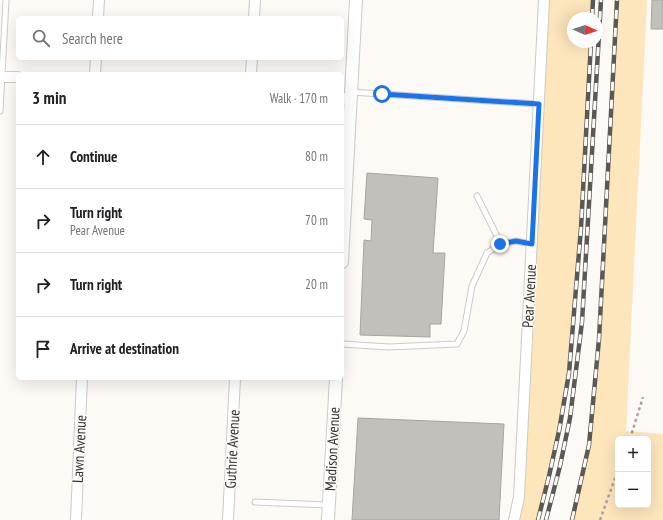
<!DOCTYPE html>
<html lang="en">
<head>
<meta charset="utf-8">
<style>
	body { margin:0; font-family:"PT Sans Narrow",sans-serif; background:#f6f6f6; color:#202124 }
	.controls { position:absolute; right:12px; bottom:12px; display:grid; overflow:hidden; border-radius:6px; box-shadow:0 4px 16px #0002 }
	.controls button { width:36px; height:36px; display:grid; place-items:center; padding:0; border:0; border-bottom:1px solid #e0e0e0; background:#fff; color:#202124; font:20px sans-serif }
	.compass { position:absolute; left:567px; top:12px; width:36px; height:36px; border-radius:50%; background:#fff; box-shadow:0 4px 16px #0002; rotate:93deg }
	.stop { position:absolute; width:12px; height:12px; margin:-9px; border:3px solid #1a73e8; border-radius:50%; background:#fff }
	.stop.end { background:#1a73e8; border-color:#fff; box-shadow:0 1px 4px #0008 }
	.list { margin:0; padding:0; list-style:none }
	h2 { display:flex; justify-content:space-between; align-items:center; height:52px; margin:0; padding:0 16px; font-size:17px }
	h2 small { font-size:13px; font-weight:400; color:#757577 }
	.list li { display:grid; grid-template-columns:26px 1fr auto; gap:12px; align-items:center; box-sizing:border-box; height:64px; padding:0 16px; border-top:1px solid #e0e0e0 }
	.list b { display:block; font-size:15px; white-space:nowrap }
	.list p { margin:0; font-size:13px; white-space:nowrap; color:#757577 }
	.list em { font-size:13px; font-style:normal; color:#757577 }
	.icon { flex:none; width:22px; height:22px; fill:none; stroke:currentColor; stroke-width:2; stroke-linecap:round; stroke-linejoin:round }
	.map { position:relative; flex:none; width:663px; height:520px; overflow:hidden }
	.search { position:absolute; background:#fff; box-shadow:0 4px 16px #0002; left:16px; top:16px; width:328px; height:44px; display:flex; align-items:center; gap:10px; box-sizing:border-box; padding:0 14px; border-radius:6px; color:#757577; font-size:15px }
	.panel { position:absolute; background:#fff; box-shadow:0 4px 16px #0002; left:16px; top:72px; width:328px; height:308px; border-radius:6px }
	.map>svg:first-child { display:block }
</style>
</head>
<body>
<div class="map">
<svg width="663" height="520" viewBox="0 0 663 520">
	<rect width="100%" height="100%" fill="#fdfaf6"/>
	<g fill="#fde5bc" fill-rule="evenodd">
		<path d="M544,0H593L592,18H573V42H591L581,228L569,373L559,431L549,476L538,520H514Z"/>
		<path d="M617,0H647L626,431L663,434V520H572L589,445L599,339ZM618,439H648V505H618Z"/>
	</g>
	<g fill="#c2c0bb" stroke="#a8a5a1">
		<path d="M652,0H663V29H651Z"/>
		<path d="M367,173L438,178L433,253H445L441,324H430V337L360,335L364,240L371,241L372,220L364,219Z"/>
		<path d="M358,418L504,424L499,520H352Z"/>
	</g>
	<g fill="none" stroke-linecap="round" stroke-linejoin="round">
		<g stroke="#cdcac6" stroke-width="7">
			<g id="service">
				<path d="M351,92L539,104"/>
				<path d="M0,111L6,0"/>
				<path d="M477,196L501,244"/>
				<path d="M342,344L389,347L457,344L464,331L472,286L487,253L501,244L516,241L532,244"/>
				<path d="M255,502L328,505"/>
			</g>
		</g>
		<g stroke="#cdcac6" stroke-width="12">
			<g id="minor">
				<path d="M98,18L99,0"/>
				<path d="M254,18L255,0"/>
				<path d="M95,74L96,58"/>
				<path d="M251,74L252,58"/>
				<path d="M0,77H18"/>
				<path d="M342,98L351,99"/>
				<path d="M76,520L82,378"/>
				<path d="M228,520L235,378"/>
				<path d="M514,520L519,497L544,0"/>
			</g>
		</g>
		<g stroke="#cdcac6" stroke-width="14">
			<g id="tertiary">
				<path d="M342,262L356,0"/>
				<path d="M328,520L336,378"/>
			</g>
		</g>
		<g stroke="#a7a5a2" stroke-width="2.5" stroke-dasharray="3 3" stroke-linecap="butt">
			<path d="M630,439L643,397"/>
			<path d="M600,520L618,470"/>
		</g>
		<use href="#service" stroke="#fff" stroke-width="5"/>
		<use href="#minor" stroke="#fff" stroke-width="10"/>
		<use href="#tertiary" stroke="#fff" stroke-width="12"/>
		<g stroke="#5a5956" stroke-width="4.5">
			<g id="rail">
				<path d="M592,18L593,0"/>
				<path d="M538,520L549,476L559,431L569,373L581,228L591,42"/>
				<path d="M546,520L560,466L570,418L582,322L601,0"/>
				<path d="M572,520L589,445L599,339L617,0"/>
			</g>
		</g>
		<use href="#rail" stroke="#fdfaf6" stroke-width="3" stroke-dasharray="9" stroke-linecap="butt"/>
	</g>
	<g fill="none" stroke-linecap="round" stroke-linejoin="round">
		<path stroke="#1a73e8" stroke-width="5" d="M382,94L539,104L532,244L516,241L500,244"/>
	</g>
	<g text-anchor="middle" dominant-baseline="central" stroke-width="3" stroke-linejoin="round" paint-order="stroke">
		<g font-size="15" fill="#353432" stroke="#fdfaf6">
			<text transform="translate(529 296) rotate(-87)">Pear Avenue</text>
			<text transform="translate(79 449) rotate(-87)">Lawn Avenue</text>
			<text transform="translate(232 449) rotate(-87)">Guthrie Avenue</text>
			<text transform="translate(332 449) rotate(-87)">Madison Avenue</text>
		</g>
	</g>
</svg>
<div class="controls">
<button>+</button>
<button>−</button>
</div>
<svg class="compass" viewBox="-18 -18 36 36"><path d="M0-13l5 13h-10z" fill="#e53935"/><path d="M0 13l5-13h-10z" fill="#757577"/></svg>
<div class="stop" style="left:382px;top:94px"></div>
<div class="stop end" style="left:500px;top:244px"></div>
<div class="search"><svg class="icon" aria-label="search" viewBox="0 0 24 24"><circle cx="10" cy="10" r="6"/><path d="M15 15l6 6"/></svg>Search here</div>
<section class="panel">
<h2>3 min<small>Walk · 170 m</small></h2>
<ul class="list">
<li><svg class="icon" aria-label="ahead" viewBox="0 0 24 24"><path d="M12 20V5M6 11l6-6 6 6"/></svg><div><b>Continue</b></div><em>80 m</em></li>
<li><svg class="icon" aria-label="right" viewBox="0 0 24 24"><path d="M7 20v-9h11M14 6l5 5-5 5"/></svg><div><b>Turn right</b><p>Pear Avenue</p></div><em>70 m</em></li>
<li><svg class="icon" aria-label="right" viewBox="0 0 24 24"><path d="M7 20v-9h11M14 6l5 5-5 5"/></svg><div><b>Turn right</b></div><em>20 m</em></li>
<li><svg class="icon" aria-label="arrive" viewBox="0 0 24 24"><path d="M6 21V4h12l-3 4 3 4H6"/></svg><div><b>Arrive at destination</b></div></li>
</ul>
</section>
</div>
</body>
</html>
